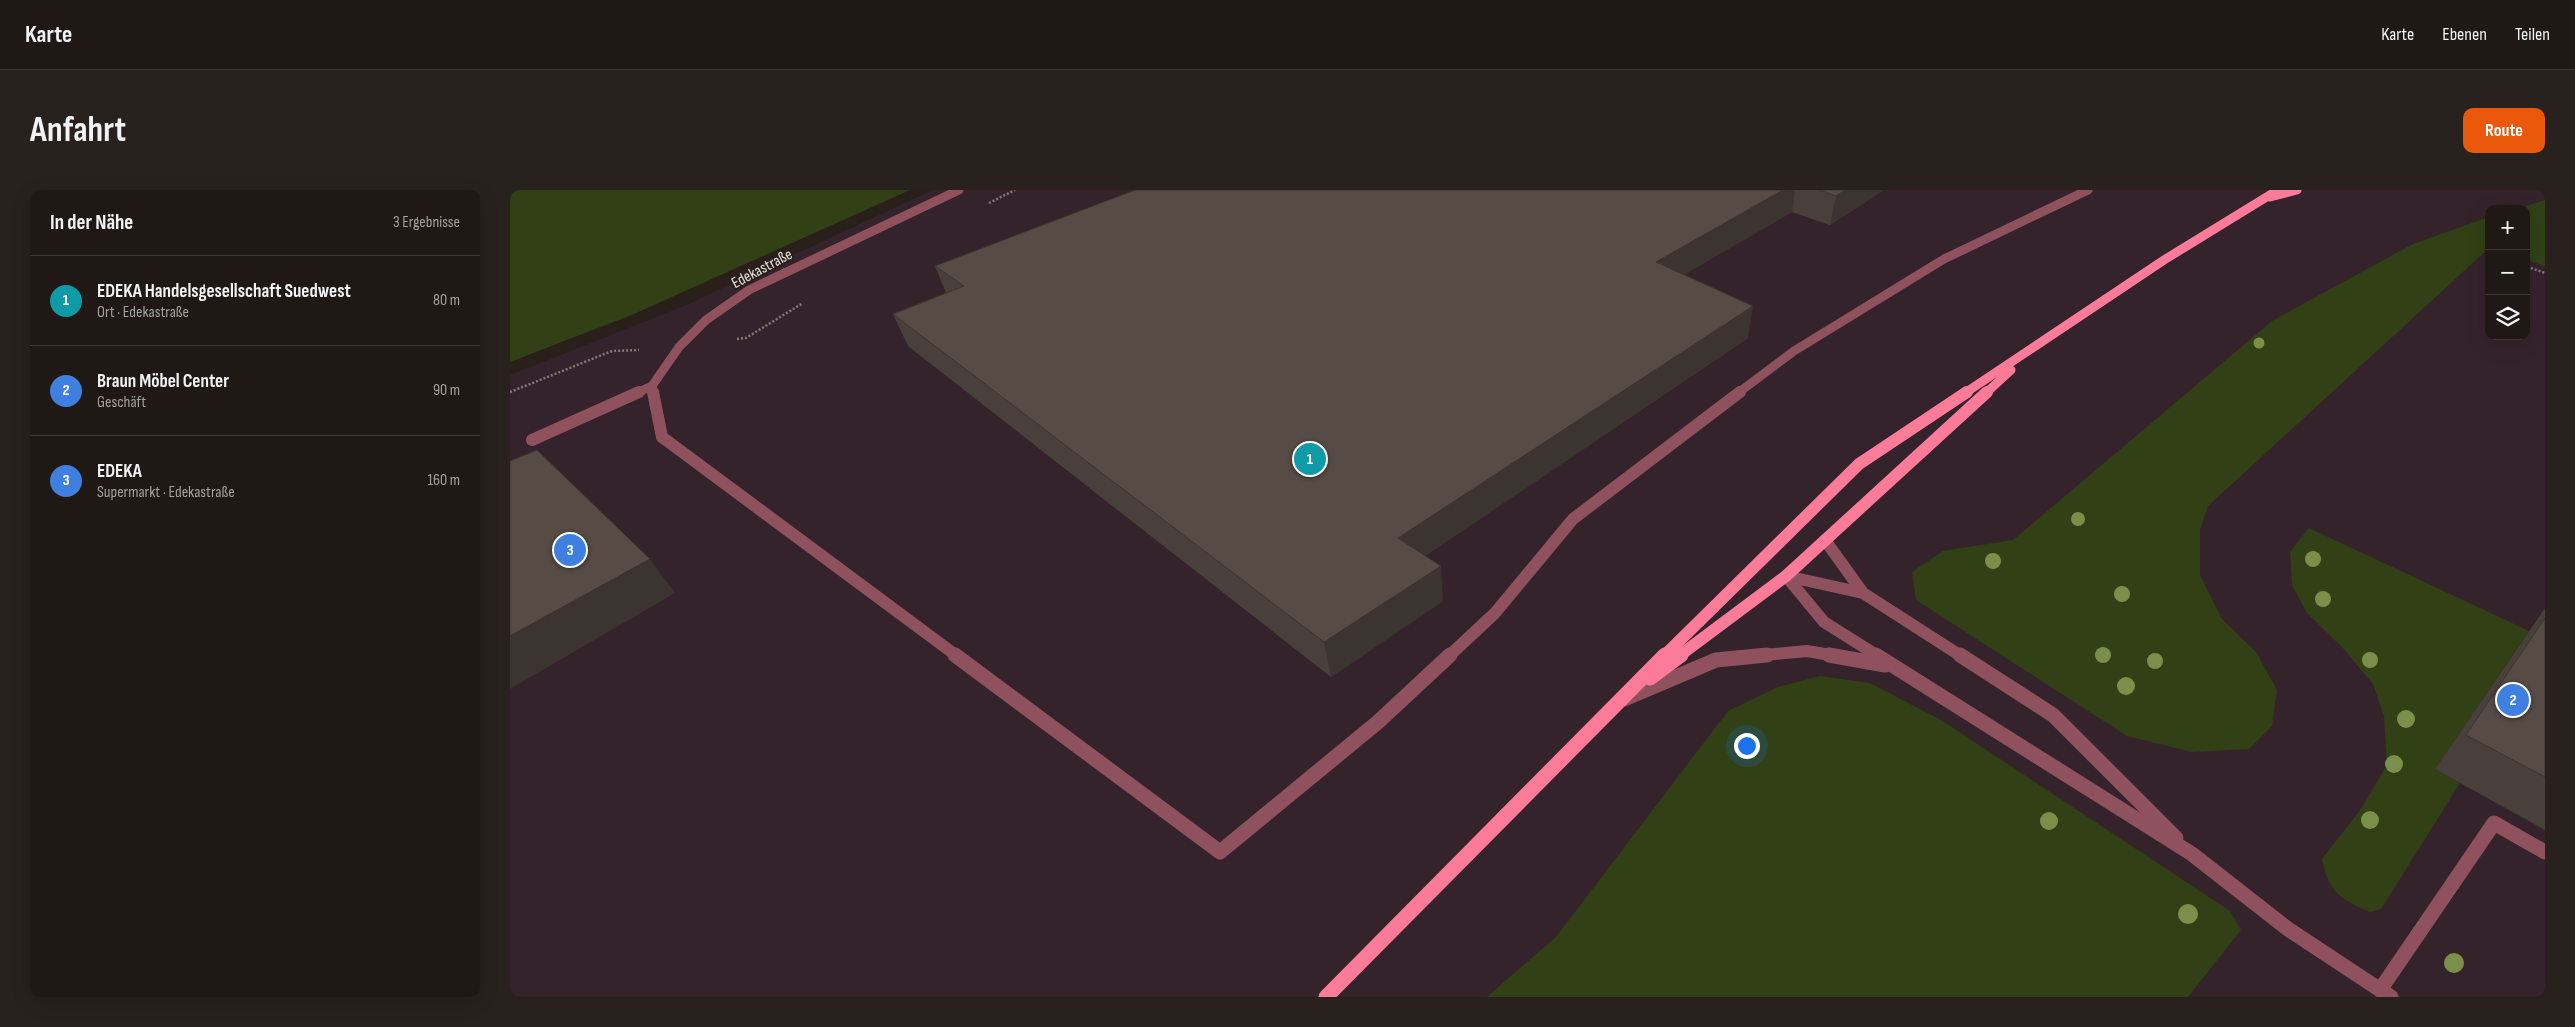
<!DOCTYPE html>
<html lang="de">
<head>
<meta charset="utf-8">
<style>
	body { margin:0; font-family:"Sofia Sans Condensed",sans-serif; background:#28211d; color:#f1f3f6 }
	.controls { position:absolute; right:15px; top:15px; display:grid; overflow:hidden; border-radius:10px; box-shadow:0 5px 20px #0002 }
	.controls button { width:45px; height:45px; display:grid; place-items:center; padding:0; border:0; border-bottom:1px solid #3d3734; background:#201814; color:#f1f3f6; font:25px sans-serif }
	.you { position:absolute; left:1236px; top:555px; width:18px; height:18px; margin:-12px; border:4px solid #fff; border-radius:50%; background:#1a73e8; box-shadow:0 0 0 8px #1a73e833 }
	.badge { display:grid; place-items:center; width:32px; height:32px; border-radius:50%; background:#ea580c; color:#fff; font-size:16px; font-weight:700 }
	.pin { position:absolute; translate:-50% -50%; border:2px solid #fff; box-shadow:0 1px 5px #0006 }
	.list { margin:0; padding:0; list-style:none }
	h2 { display:flex; justify-content:space-between; align-items:center; height:65px; margin:0; padding:0 20px; font-size:21px }
	h2 small { font-size:16px; font-weight:400; color:#a2a0a0 }
	.list li { display:grid; grid-template-columns:32px 1fr auto; gap:15px; align-items:center; box-sizing:border-box; height:90px; padding:0 20px; border-top:1px solid #3d3734 }
	.list b { display:block; font-size:19px; white-space:nowrap }
	.list p { margin:0; font-size:16px; white-space:nowrap; color:#a2a0a0 }
	.list em { font-size:16px; font-style:normal; color:#a2a0a0 }
	.icon { flex:none; width:28px; height:28px; fill:none; stroke:currentColor; stroke-width:2; stroke-linecap:round; stroke-linejoin:round }
	.map { position:relative; flex:none; width:2035px; height:807px; overflow:hidden; border-radius:10px }
	header { display:flex; align-items:center; gap:30px; box-sizing:border-box; height:70px; padding:0 25px; background:#201814; border-bottom:1px solid #3d3734 }
	header strong { font-size:24px }
	nav { display:flex; gap:28px; margin-inline-start:auto; font-size:18px }
	.intro { display:flex; align-items:center; justify-content:space-between; box-sizing:border-box; height:120px; padding:0 30px }
	h1 { margin:0; font-size:35px }
	.button { padding:12px 22px; border-radius:10px; background:#ea580c; color:#fff; font-size:18px; font-weight:700 }
	main { display:flex; gap:30px; padding:0 30px }
	aside { flex:1; background:#201814; border-radius:10px; box-shadow:0 5px 20px #0002 }
	.map>svg:first-child { display:block }
</style>
</head>
<body>
<header>
<strong>Karte</strong>
<nav><a>Karte</a><a>Ebenen</a><a>Teilen</a></nav>
</header>
<div class="intro"><h1>Anfahrt</h1><a class="button">Route</a></div>
<main>
<aside>
<h2>In der Nähe<small>3 Ergebnisse</small></h2>
<ul class="list">
<li><span class="badge" style="background:#0f9aa8">1</span><div><b>EDEKA Handelsgesellschaft Suedwest</b><p>Ort · Edekastraße</p></div><em>80 m</em></li>
<li><span class="badge" style="background:#3f7fe0">2</span><div><b>Braun Möbel Center</b><p>Geschäft</p></div><em>90 m</em></li>
<li><span class="badge" style="background:#3f7fe0">3</span><div><b>EDEKA</b><p>Supermarkt · Edekastraße</p></div><em>160 m</em></li>
</ul>
</aside>
<div class="map">
<svg width="2035" height="807" viewBox="0 0 2035 807">
	<rect width="100%" height="100%" fill="#2a201b"/>
	<path fill="#35232b" fill-rule="evenodd" d="M423,0H2035V807H0V185L174,116ZM1979,19H2016V146H1979Z"/>
	<g fill="#314115">
		<path d="M0,0H400L124,124L0,172Z"/>
		<path d="M2035,10V76L2016,70V19H2007Z"/>
		<path d="M1979,27V58L1698,316L1690,340V385L1712,429L1746,462L1767,500L1762,536L1739,559L1682,562L1617,546L1406,410L1402,382L1433,361L1503,350L1762,131L1903,54Z"/>
		<path d="M1799,338L2019,441L1925,579L1950,593L1871,719L1860,722C1830,709 1819,703 1812,669L1851,619L1877,575L1874,526L1863,494L1832,457L1797,423L1782,395L1780,362Z"/>
		<path d="M1310,486L1360,493L1431,530L1720,721L1731,740L1678,807H977L1046,747L1218,521L1268,497Z"/>
	</g>
	<g fill="none" stroke-linecap="round" stroke-linejoin="round">
		<g stroke="#837b76" stroke-width="2.5" stroke-dasharray="2 2" stroke-linecap="butt">
			<path d="M479,13L505,0"/>
			<path d="M2021,78L2035,83"/>
			<path d="M227,149L236,148L293,113"/>
			<path d="M0,202L102,161L129,160"/>
		</g>
		<g stroke="#8f515d" stroke-width="9">
			<path d="M126,203L142,196"/>
			<path d="M1228,203L1284,161L1434,69L1578,0"/>
		</g>
		<g stroke="#8f515d" stroke-width="12">
			<path d="M152,247L447,466"/>
			<path d="M22,250L129,202"/>
			<path d="M1315,350L1353,403"/>
			<path d="M1276,386L1314,432L1368,466"/>
			<path d="M1276,386L1353,403L1451,466"/>
			<path d="M939,466L985,423L1063,329L1230,202"/>
			<path d="M1244,466L1297,461L1326,466"/>
		</g>
		<g stroke="#8f515d" stroke-width="15">
			<path d="M445,465L710,662L868,532L940,465"/>
			<path d="M1319,465L1375,475"/>
			<path d="M1366,465L1682,664L1778,739L1881,807"/>
			<path d="M1450,465L1543,525L1666,648"/>
			<path d="M1114,509L1206,470L1257,465"/>
			<path d="M1870,800L1984,633L2035,662"/>
		</g>
		<path stroke="#8f515d" stroke-width="9" d="M143,203L142,196L169,157L196,130L239,100L449,0"/>
		<path stroke="#8f515d" stroke-width="12" d="M143,202L152,247"/>
		<g stroke="#fc7b98" stroke-width="9">
			<path d="M1760,7L1787,0"/>
			<path d="M1455,203L1654,70L1768,0"/>
			<path d="M1476,203L1501,180"/>
		</g>
		<g stroke="#fc7b98" stroke-width="12">
			<path d="M1154,466L1349,274L1457,202"/>
			<path d="M1169,466L1276,386L1477,202"/>
		</g>
		<g stroke="#fc7b98" stroke-width="15">
			<path d="M1140,488L1171,465"/>
			<path d="M816,807L1155,465"/>
		</g>
	</g>
	<g fill="#798f4a">
		<circle cx="1749" cy="153" r="5.5"/>
		<circle cx="1568" cy="329" r="7"/>
		<circle cx="1803" cy="369" r="8"/>
		<circle cx="1483" cy="371" r="8"/>
		<circle cx="1612" cy="404" r="8"/>
		<circle cx="1813" cy="409" r="8"/>
		<circle cx="1593" cy="465" r="8"/>
		<circle cx="1860" cy="470" r="8"/>
		<circle cx="1645" cy="471" r="8"/>
		<circle cx="1616" cy="496" r="9"/>
		<circle cx="1896" cy="529" r="9"/>
		<circle cx="1884" cy="574" r="9"/>
		<circle cx="1860" cy="630" r="9"/>
		<circle cx="1539" cy="631" r="9"/>
		<circle cx="1678" cy="724" r="10"/>
		<circle cx="1944" cy="773" r="10"/>
	</g>
	<g fill="#4a403b">
		<path d="M625,0H1374L1320,35L1282,22L1174,84L1238,148L915,366L933,411L821,487L398,156L383,124L436,103L425,76Z"/>
		<path d="M2035,418V640L1925,579Z"/>
	</g>
	<g fill="#3c3430">
		<path d="M1273,0H1285L1282,22L1143,103L1146,72Z"/>
		<path d="M1335,0H1374L1320,35L1326,6Z"/>
		<path d="M1243,116L1238,148L891,382L888,348Z"/>
		<path d="M140,369L165,403L0,499V446Z"/>
		<path d="M931,376L933,411L821,487L814,452Z"/>
	</g>
	<g fill="#564b45" stroke="#3c3430">
		<path d="M625,0H1273L1146,72L1243,116L888,348L931,376L814,452L383,124L454,96L425,76Z"/>
		<path d="M1309,0H1335L1326,6Z"/>
		<path d="M27,260L140,369L0,446V271Z"/>
		<path d="M2035,428V587L1956,545Z"/>
	</g>
	<g text-anchor="middle" dominant-baseline="central" stroke-width="4" stroke-linejoin="round" paint-order="stroke">
		<g font-size="16" fill="#e3dcd8" stroke="#2a201b">
			<text transform="translate(252 79) rotate(-28)">Edekastraße</text>
		</g>
	</g>
</svg>
<div class="controls">
<button>+</button>
<button>−</button>
<button><svg class="icon" aria-label="layers" viewBox="0 0 24 24"><path d="M12 4l9 5-9 5-9-5zM3 14l9 5 9-5"/></svg></button>
</div>
<div class="you"></div>
<div class="pin badge" style="left:800px;top:269px;background:#0f9aa8">1</div>
<div class="pin badge" style="left:2003px;top:510px;background:#3f7fe0">2</div>
<div class="pin badge" style="left:60px;top:360px;background:#3f7fe0">3</div>
</div>
</main>
</body>
</html>
